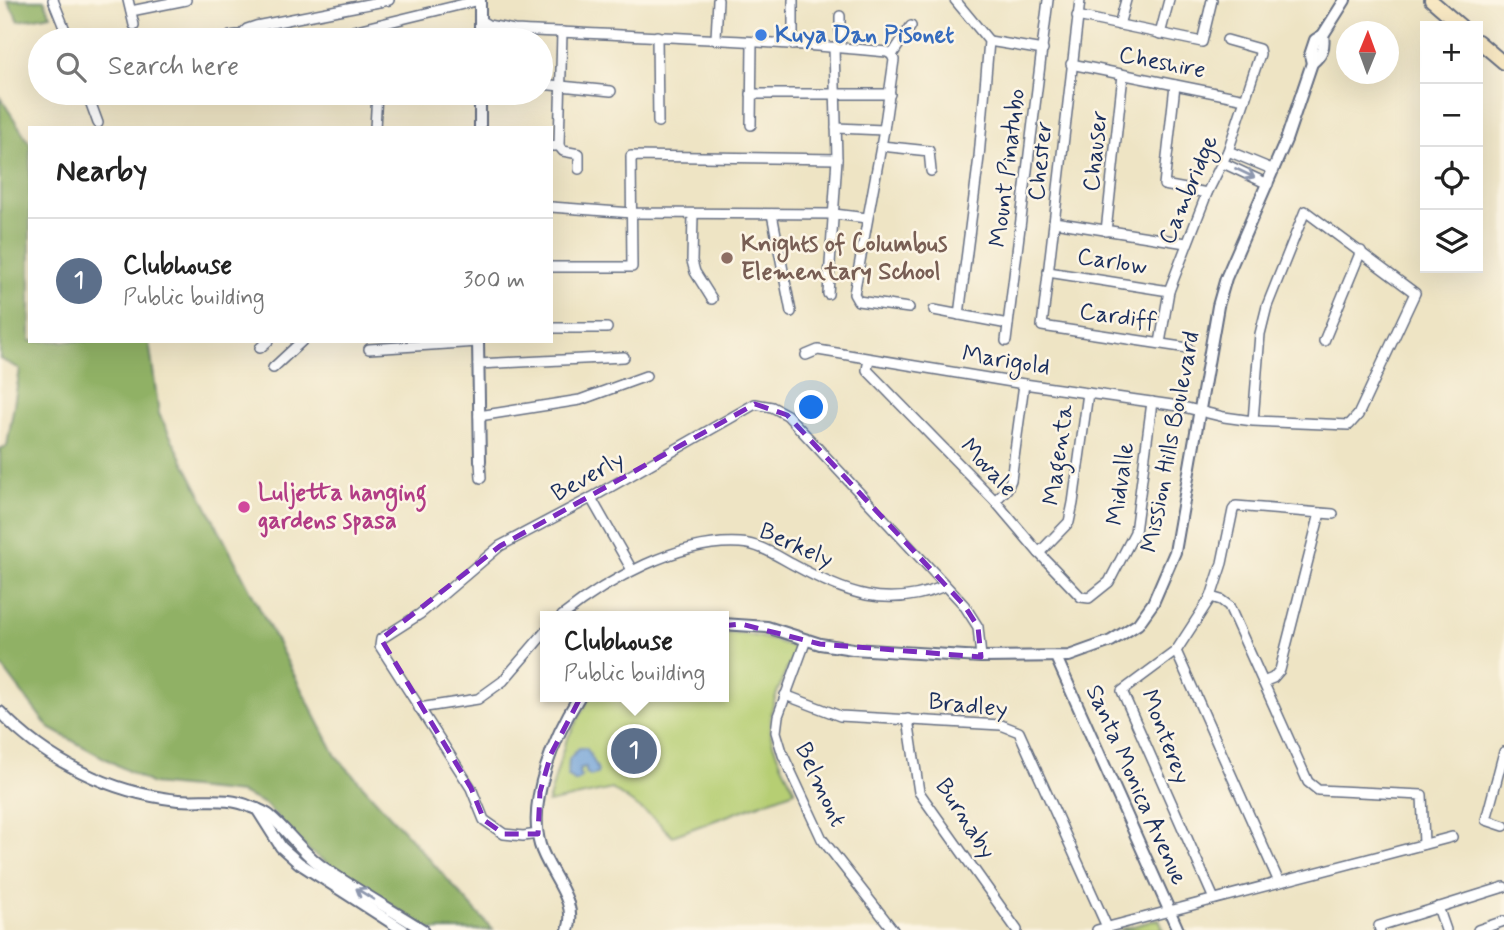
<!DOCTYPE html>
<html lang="en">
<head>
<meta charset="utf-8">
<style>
	body { margin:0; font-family:Mynerve,sans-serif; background:#f2f2f2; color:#222 }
	.controls { position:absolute; right:21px; top:21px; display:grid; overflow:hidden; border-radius:0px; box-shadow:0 7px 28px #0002 }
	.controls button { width:63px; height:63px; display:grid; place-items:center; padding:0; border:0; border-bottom:2px solid #e0e0e0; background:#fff; color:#222; font:35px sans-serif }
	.compass { position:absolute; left:1336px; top:21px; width:63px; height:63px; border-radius:50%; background:#fff; box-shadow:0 7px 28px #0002; rotate:1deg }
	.you { position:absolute; left:812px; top:408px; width:24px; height:24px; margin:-18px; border:5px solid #fff; border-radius:50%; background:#1a73e8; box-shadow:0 0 0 10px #1a73e833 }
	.badge { display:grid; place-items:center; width:46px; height:46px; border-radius:50%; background:#b5179e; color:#fff; font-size:23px; font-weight:700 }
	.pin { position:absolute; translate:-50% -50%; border:4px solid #fff; box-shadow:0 2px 7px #0006 }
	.popup { position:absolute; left:540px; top:611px; width:189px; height:91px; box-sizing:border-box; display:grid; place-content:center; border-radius:0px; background:#fff; filter:drop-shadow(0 2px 5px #0005); font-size:23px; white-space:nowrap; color:#767676 }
	.popup b { font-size:26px; color:#222 }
	.popup::after { content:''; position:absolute; left:50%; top:100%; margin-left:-14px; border:14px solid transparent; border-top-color:#fff }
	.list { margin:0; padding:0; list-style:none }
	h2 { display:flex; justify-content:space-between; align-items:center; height:91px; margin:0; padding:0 28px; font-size:30px }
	h2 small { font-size:23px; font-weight:400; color:#767676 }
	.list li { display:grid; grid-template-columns:46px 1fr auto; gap:21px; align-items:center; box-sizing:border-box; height:126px; padding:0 28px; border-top:2px solid #e0e0e0 }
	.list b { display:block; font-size:26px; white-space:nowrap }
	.list p { margin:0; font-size:23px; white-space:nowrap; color:#767676 }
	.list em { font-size:23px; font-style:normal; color:#767676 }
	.icon { flex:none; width:38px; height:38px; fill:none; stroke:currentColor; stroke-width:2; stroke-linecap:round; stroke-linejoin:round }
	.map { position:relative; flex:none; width:1504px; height:930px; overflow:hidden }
	.search { position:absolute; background:#fff; box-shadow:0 7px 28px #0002; left:28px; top:28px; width:525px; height:77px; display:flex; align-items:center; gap:18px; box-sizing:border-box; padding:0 24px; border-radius:38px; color:#767676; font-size:26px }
	.panel { position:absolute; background:#fff; box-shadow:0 7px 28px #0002; left:28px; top:126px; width:525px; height:217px; border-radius:0px }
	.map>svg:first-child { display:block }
</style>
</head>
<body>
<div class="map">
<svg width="1504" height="930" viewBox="0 0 1504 930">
	<rect width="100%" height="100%" fill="#fcf5e5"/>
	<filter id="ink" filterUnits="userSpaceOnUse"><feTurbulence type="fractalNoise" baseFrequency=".0143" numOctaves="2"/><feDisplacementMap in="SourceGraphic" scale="14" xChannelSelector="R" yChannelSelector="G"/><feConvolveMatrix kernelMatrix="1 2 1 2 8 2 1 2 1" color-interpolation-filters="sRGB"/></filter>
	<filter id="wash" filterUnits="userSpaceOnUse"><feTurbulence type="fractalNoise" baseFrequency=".00686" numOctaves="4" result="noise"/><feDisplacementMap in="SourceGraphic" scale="28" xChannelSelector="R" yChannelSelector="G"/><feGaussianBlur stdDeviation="1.57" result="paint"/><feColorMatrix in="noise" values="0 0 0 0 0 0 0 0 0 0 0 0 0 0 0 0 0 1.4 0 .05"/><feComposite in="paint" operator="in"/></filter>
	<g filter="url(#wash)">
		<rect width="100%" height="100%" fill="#eee4c4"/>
		<g fill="#b6ce73" stroke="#687e68" stroke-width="2">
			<path d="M723,633C749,633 771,639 796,648C788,669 769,703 770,725C770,747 786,771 795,791L672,836L655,819L612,789L548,803L565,743L590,697H723Z"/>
			<path d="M1159,919L1164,930H1119Z"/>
		</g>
		<g fill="#90b165" stroke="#567062" stroke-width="2">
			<path d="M7,0H44L51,15L19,21Z"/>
			<path d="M0,97L30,144V341H149L159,414L336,756L493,930H429L309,851L265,804L241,793L152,784L49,728L0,664V449L7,446L20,369L0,359Z"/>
		</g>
		<path fill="#6c9fd7" stroke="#44679a" stroke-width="2" d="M579,748H586C589,751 596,766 598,770L597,774L590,776L586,772V767L580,768L579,774L582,776L576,782L568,776L569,759Z"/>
	</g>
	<g filter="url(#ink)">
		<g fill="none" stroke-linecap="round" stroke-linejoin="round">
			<g stroke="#656e82" stroke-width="12">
				<g id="minor">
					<path d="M53,0L69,40"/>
					<path d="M128,0L134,25"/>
					<path d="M793,0V45"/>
					<path d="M955,0L989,41L979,157L959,315"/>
					<path d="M1080,0L1042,326L1188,348"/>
					<path d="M131,11L186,0"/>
					<path d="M1077,16L1202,42L1212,0"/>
					<path d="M480,20L488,25L514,30C639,36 763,40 887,52L892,55"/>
					<path d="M1119,25L1126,0"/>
					<path d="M1160,34L1169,0"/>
					<path d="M336,35L480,0"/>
					<path d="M240,36L247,29L256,26L389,0"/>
					<path d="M657,36L658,122"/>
					<path d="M716,38L718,0"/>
					<path d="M227,40L230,36L237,35L245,40"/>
					<path d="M379,40L380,25"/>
					<path d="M989,41L1043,50"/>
					<path d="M840,47V16"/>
					<path d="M1071,64L1245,99"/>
					<path d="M541,84L611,91"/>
					<path d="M1175,85L1164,185L1207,193"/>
					<path d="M87,93L98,123"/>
					<path d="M751,94H890"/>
					<path d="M751,125L752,43"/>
					<path d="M375,128L377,93"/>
					<path d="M836,128L884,130"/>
					<path d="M551,146H559L563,151L579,154V169"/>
					<path d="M559,146L562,32"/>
					<path d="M881,146L929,151L931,171"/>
					<path d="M1228,151L1274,170"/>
					<path d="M1223,163L1268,184"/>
					<path d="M551,207L632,213L834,214L867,218"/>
					<path d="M693,214L692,261L695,272L712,299"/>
					<path d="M772,214L791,312"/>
					<path d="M1054,222L1186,243"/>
					<path d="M1106,231L1123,75"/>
					<path d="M551,267H632L631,156L837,159"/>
					<path d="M1048,272L1169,291"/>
					<path d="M828,294L837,159L834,47"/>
					<path d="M909,308L858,301L854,294L884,130L894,60L892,55L911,26"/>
					<path d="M934,310L1008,324"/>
					<path d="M551,328H607"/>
					<path d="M1006,341L1048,0"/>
					<path d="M1324,341L1361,251"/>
					<path d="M1160,343L1169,291L1207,193L1228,151L1260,54L1259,49L1227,40"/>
					<path d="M260,348L268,341"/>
					<path d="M369,349L478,342"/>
					<path d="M806,355L818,350L1024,384L1179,406L1224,417L1253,421L1349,425L1358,415L1415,293L1305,211L1267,306L1260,334L1253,421"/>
					<path d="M869,359L867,370L995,501L1039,553L1081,597L1089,598L1109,582L1135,532L1152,402"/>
					<path d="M478,364L624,357"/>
					<path d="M273,368L302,341"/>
					<path d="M479,416L580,400L646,376"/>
					<path d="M480,461L481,478"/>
					<path d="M591,498L632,570"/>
					<path d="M995,501L1007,489L1011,480L1024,384"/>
					<path d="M1039,553L1069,522L1073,503L1088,393"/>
					<path d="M1211,597L1221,600L1229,606L1308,782L1318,790L1422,795L1424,844"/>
					<path d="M562,616C607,580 680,539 740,543C760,544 777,556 794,565C846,593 886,610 945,586"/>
					<path d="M806,640L778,716L776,732L783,755L822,839L893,930"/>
					<path d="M1176,651L1279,882"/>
					<path d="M1263,682L1273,678L1280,670L1320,513"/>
					<path d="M785,695L840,716L1001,725L1019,732L1107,927"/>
					<path d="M419,708L478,699L503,681L545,632"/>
					<path d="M908,719L919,792L1017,930"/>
					<path d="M1504,752L1486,820L1504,826"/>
					<path d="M538,834L523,836L504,834L484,820L471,788L380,646L381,639L420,614L500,546L591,498L755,404L772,407L787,415L964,605L978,627L981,657"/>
					<path d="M1214,899L1122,691L1176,651L1211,597L1222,563L1233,510L1236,506L1333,514"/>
					<path d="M1438,907L1446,930"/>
					<path d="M1097,930L1452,837"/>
					<path d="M1380,930L1379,926L1504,887"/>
					<path d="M1478,930L1504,921"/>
				</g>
			</g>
			<g stroke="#656e82" stroke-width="14">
				<g id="tertiary">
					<path d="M480,0V40"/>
					<path d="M1312,63L1310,55L1315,40L1323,35L1345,0"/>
					<path d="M480,128V93"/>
					<path d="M478,341L480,461"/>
					<path d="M723,624L767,627L820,644L853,649L981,657L1069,656L1111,641L1138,624L1153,603L1175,552L1218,306L1226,278L1286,140L1312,63C1322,55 1325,47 1323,35"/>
					<path d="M1056,657L1178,930"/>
					<path d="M0,712C46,761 111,793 178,800C202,802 229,796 251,807C257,809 265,812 270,816C289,832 302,853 324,868C356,890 390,909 423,930"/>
					<path d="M257,809L281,847L299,863L403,930"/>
					<path d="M568,930C579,901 548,873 540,845C527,800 555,735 579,697"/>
				</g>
			</g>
			<g stroke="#656e82" stroke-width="16">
				<g id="secondary">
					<path d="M1431,0L1461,26"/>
					<path d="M1478,41L1504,63"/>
				</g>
			</g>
			<use href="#minor" stroke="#fff" stroke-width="9"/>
			<use href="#tertiary" stroke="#fff" stroke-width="10"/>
			<use href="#secondary" stroke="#f8e8c3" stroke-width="12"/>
		</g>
		<defs><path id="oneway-shaft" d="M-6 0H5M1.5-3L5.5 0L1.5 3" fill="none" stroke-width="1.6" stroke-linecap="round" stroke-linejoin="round" transform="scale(1.75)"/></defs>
		<g stroke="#8d97ae">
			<use href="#oneway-shaft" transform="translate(1245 173) rotate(25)"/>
			<use href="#oneway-shaft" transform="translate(365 894) rotate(-148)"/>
		</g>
	</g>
	<path fill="none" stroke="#7b2cbf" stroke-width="5" stroke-dasharray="14 9" stroke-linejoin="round" d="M755,404L787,415L964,605L978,627L981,657L820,644L741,624L662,632L588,683L551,754L540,792L538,834H504L484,820L471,788L381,639L500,546Z"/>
	<circle fill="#3f7fe0" stroke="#fcf5e5" stroke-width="2.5" cx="761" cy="35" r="7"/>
	<circle fill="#8d6e63" stroke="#fcf5e5" stroke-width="2.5" cx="727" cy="258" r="7"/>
	<circle fill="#d1479c" stroke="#fcf5e5" stroke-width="2.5" cx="244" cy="507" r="7"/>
	<g text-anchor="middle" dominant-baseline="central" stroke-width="5" stroke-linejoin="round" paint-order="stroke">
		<g font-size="24" font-weight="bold" fill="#366cbe" stroke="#fcf5e5" text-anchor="start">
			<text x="775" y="35">Kuya Dan Pisonet</text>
		</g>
		<g font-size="24" fill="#1b2f5e" stroke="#fcf5e5">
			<text transform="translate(1162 63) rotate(11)">Cheshire</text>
			<text transform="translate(1096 151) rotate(-84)">Chauser</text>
			<text transform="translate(1041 161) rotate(-84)">Chester</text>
			<text transform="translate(1008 168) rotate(-83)">Mount Pinatubo</text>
			<text transform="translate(1189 190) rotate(-67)">Cambridge</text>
			<text transform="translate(1112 262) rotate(9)">Carlow</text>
			<text transform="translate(1118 317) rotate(8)">Cardiff</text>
			<text transform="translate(1006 361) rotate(9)">Marigold</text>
			<text transform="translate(1171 442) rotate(-79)">Mission Hills Boulevard</text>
			<text transform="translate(1059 455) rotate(-82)">Magenta</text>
			<text transform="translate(988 468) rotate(47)">Movale</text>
			<text transform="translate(588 477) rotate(-29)">Beverly</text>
			<text transform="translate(1121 484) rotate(-82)">Midvalle</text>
			<text transform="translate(796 546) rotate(24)">Berkely</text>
			<text transform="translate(968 706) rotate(6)">Bradley</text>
			<text transform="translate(1165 737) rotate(69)">Monterey</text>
			<text transform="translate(820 785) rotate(65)">Belmont</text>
			<text transform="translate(1136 785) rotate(66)">Santa Monica Avenue</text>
			<text transform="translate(965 819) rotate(57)">Burnaby</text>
		</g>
		<g font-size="24" font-weight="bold" fill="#785e54" stroke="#fcf5e5" text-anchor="start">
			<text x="741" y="244">Knights of Columbus<tspan x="741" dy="28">Elementary School</tspan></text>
		</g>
		<g font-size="24" font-weight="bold" fill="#b23c85" stroke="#fcf5e5" text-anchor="start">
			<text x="258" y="493">Luljetta hanging<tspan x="258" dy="28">gardens spasa</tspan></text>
		</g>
	</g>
</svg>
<div class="controls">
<button>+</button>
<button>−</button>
<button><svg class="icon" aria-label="locate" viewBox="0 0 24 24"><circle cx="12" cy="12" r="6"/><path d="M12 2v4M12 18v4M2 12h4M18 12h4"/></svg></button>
<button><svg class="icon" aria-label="layers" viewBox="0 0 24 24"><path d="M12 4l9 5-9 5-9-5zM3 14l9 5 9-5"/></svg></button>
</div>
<svg class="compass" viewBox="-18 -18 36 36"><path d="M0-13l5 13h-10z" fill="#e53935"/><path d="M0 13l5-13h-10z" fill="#767676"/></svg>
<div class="you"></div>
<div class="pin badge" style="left:634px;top:751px;background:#5c6f8a">1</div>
<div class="popup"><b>Clubhouse</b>Public building</div>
<div class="search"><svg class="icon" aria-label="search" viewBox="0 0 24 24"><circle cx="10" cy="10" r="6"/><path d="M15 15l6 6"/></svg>Search here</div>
<section class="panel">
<h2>Nearby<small></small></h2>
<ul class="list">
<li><span class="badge" style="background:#5c6f8a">1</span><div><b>Clubhouse</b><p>Public building</p></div><em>300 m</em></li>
</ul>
</section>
</div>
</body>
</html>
